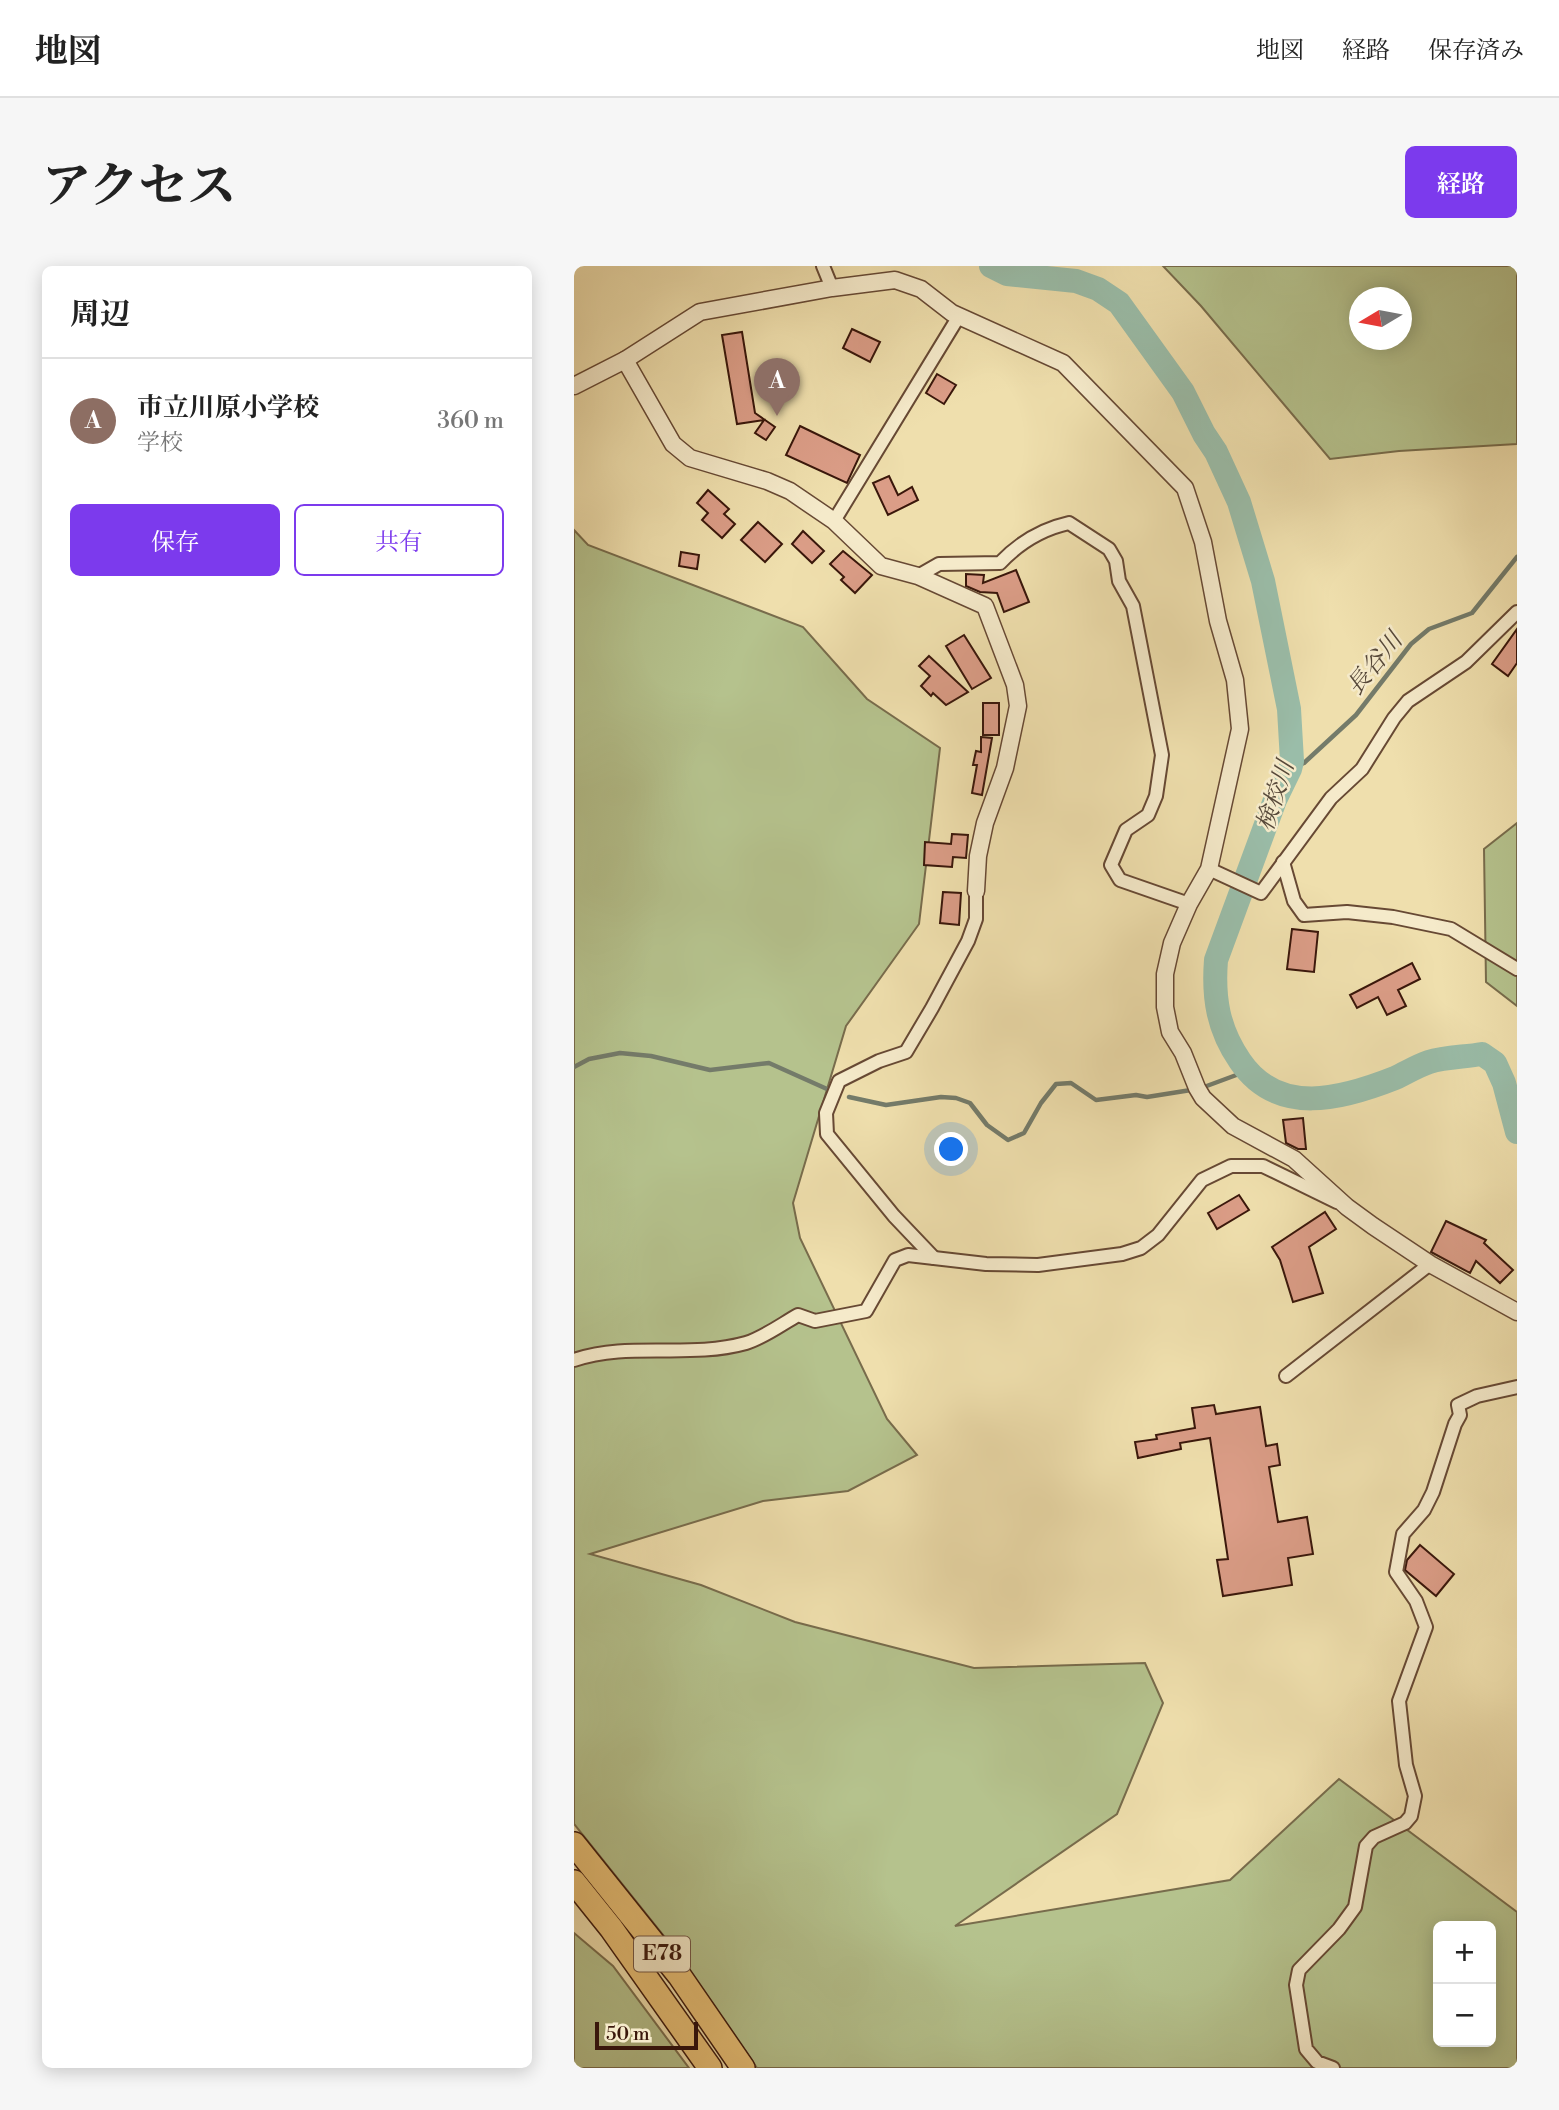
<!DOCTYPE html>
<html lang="ja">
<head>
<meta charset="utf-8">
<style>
	body { margin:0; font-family:"Libre Bodoni","Noto Serif JP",serif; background:#f6f6f6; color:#222 }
	.controls { position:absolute; right:21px; bottom:21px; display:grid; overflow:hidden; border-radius:10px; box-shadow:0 4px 18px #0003 }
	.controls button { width:63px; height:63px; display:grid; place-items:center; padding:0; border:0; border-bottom:2px solid #e0e0e0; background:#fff; color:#222; font:35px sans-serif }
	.compass { position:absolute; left:775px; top:21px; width:63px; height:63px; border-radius:50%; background:#fff; box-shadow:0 4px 18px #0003; rotate:260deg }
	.scale { position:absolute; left:21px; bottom:18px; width:103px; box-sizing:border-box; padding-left:7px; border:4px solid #3a170b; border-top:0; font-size:19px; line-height:24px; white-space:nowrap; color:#3a170b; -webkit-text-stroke:5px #f5eaca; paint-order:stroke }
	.you { position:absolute; left:378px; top:884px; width:24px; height:24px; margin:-18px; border:5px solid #fff; border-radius:50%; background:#1a73e8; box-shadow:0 0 0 10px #1a73e833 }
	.badge { display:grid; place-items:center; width:46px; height:46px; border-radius:50%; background:#7c3aed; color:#fff; font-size:23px; font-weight:700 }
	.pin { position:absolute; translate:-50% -58px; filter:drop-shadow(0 2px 4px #0008) }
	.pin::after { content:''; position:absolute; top:37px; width:24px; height:21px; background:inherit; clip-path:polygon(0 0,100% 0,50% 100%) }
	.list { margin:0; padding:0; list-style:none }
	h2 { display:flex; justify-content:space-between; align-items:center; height:91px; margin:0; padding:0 28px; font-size:30px }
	h2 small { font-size:23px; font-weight:400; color:#767676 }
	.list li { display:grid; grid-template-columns:46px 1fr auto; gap:21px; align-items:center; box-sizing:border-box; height:126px; padding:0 28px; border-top:2px solid #e0e0e0 }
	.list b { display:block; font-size:26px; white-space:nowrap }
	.list p { margin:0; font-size:23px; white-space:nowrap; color:#767676 }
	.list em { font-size:23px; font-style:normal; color:#767676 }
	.actions { display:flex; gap:14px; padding:21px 28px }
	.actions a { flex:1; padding:16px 0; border:2px solid #7c3aed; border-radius:10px; text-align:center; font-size:24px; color:#7c3aed }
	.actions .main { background:#7c3aed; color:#fff }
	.map { position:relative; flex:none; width:943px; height:1802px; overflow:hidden; border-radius:10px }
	header { display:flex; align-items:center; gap:42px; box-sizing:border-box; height:98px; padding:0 35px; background:#fff; border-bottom:2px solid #e0e0e0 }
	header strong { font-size:33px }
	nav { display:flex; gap:38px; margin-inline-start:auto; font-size:24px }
	.intro { display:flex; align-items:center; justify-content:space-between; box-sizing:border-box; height:168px; padding:0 42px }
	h1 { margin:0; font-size:49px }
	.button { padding:18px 32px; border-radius:10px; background:#7c3aed; color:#fff; font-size:24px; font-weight:700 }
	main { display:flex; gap:42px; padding:0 42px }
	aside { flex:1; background:#fff; border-radius:10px; box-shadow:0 4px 18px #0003 }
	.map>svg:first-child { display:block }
</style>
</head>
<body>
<header>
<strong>地図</strong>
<nav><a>地図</a><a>経路</a><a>保存済み</a></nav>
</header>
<div class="intro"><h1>アクセス</h1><a class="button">経路</a></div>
<main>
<aside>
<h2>周辺<small></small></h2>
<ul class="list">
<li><span class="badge" style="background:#8d6e63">A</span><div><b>市立川原小学校</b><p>学校</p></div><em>360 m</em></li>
</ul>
<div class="actions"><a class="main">保存</a><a>共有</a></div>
</aside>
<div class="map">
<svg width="943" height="1802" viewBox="0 0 943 1802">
	<rect width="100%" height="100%" fill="#efdfad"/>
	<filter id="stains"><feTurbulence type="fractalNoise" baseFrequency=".00286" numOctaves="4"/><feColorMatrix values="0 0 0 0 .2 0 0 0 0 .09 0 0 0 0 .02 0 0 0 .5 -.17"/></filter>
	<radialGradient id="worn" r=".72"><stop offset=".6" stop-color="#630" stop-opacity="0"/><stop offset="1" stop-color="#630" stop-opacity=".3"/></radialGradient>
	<g fill="#b5c28d" stroke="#786c4c" stroke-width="2" fill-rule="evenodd">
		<path d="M589,0H943V178L825,185L756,193L627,40ZM786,32H828V74H786Z"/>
		<path d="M0,264L14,279L229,361L293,433L366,482L345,658L272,760L219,937L226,972L313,1153L343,1189L274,1225L189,1235L16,1288L127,1319L221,1356L400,1402L571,1397L589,1437L543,1548L381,1660L656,1614L765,1513L943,1646V1802H183L102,1685L0,1558ZM864,1660H917V1776H864Z"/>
		<path d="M943,557V740L912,716L910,583Z"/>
		<path d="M0,1667L39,1700L115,1802H0Z"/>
	</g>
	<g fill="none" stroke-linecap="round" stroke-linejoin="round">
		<g stroke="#747b6a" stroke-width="4.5">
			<path d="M716,503L730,497L782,449L837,378L855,363L898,347L943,291"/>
			<path d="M0,801L15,793L46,787L77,790L136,804L195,797L253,823"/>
			<path d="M630,821L665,808L672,803"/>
			<path d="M275,831L312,839L367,831L382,832L396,837L413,859L434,874L450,867L467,837L482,818L497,817L522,834L562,829L573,831L617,824"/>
		</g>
		<path stroke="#9abda9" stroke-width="24" d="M417,0L433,8L502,15L524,23L545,37L609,126L630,168L642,186L665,236L689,315L715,443L718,495L716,503L701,534L642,694C639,732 644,763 666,795C704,851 768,833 821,812C832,807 843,800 855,796C871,791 891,791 908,788L921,797L930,817L943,866"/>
	</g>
	<g fill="#db9d87" stroke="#3a170b" stroke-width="2">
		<path d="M278,63L306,76L296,96L269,82Z"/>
		<path d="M168,66L181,147L201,161L192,174L181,167L190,154L163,158L148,69Z"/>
		<path d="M363,108L382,119L370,138L352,127Z"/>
		<path d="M226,160L286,189L273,217L212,189Z"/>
		<path d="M315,210L324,229L338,221L344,234L314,249L299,217Z"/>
		<path d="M134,224L155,243L150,248L161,258L148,272L128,254L134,247L123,237Z"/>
		<path d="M184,256L208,278L191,296L167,274Z"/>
		<path d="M229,265L250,285L238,297L218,278Z"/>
		<path d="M269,285L298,309L281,327L267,314L270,311L256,298Z"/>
		<path d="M107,286L125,289L123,303L105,300Z"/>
		<path d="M442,304L455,336L430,346L423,327L406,326L392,320V308L410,309L409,317Z"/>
		<path d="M943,363V397L934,410L918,398Z"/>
		<path d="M390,369L417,412L398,423L372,380Z"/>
		<path d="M355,390L394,426L372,439L359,427L357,430L347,420L356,410L345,400Z"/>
		<rect x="409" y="437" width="16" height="32"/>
		<path d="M407,471L418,472L408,529L398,527L403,499H399L402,485L407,486Z"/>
		<path d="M378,568L394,569L392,592L379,591L378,601L350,599L351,576L377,578Z"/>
		<path d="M369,626L387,627L385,659L366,657Z"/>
		<path d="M718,663L744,666L740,706L713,703Z"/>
		<path d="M838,697L846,713L824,724L832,740L813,749L804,731L783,742L776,729Z"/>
		<path d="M729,852L732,883H724L712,877L709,854Z"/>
		<path d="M665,929L675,944L643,963L634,947Z"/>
		<path d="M751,946L762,963L735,981L749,1027L719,1036L706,994L698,981Z"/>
		<path d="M872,955L912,974L910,977L939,1004L926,1017L902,995L896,1007L857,986Z"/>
		<path d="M640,1139L642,1148L686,1141L692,1180L703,1178L706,1199L695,1201L704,1256L733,1251L739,1288L714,1292L718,1319L649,1330L643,1294L654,1293L636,1172L606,1177L607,1183L564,1192L561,1176L583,1173L582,1169L621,1162L618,1142Z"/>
		<path d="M846,1279L880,1308L862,1330L831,1304L833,1294Z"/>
	</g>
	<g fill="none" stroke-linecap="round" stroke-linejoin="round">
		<g stroke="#674934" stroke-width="16">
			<g id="minor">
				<path d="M249,0L258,22"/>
				<path d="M260,255L385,50"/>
				<path d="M344,310L365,298L426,297C445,277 468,263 495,257L535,283L542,295L545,315L559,340L588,489L582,530L574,549L552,564L537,599L546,614L615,638"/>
				<path d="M709,596L720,635L730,649L773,646L819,651L877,663L943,703"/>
				<path d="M635,603L687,627L757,532L788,503L820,452L834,435L892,396L943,346"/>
				<path d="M360,992L320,950L253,868L252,847L265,815L305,795L332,786L358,742L394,675L402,653V625"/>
				<path d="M0,1094C55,1075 115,1093 172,1077C189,1072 208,1058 224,1049L241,1055L292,1045L321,994L334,989L412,998L464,999L548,988L567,982L584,969L628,914L657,900H689L763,936"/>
				<path d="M712,1110L856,998"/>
				<path d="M759,1802L743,1796L732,1783L722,1719L725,1704L765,1663L781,1641L792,1580L800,1571L831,1557L837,1550L841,1530L832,1499L825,1435L852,1361L842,1335L822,1306L829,1268L850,1244L859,1226L881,1158L886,1149L884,1139L903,1130L943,1121"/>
			</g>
		</g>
		<g stroke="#674934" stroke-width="19">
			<g id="tertiary">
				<path d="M51,94L99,178L116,192L193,215L216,225L260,255L307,300L344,310L411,340L441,419L444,440L431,502L411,557L404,590L402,625"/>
				<path d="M0,120L51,94L126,46L258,22L321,14L347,23L378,47L489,97L611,222L629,276L644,355L661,414L666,463L635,603L615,638L598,677L591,708V741L596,766L609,787L623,822L629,832L659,860L720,893L773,941L799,960L856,998L943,1046"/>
			</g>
		</g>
		<g stroke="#3a170b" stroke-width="26">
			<g id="motorway">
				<path d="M0,1578L105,1709L169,1802"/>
				<path d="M0,1616L37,1662L136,1802"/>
			</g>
		</g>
		<use href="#minor" stroke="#f5eaca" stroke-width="12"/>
		<use href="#tertiary" stroke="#f5eaca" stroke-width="16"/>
		<use href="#motorway" stroke="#e8c076" stroke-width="23"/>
	</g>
	<g text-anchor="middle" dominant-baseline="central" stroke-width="5" stroke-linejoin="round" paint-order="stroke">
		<rect fill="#f5eaca" stroke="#725644" stroke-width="2" x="60" y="1670.5" width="56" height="35" rx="5"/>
		<g font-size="21" font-weight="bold" fill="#3a170b">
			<text x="88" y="1688">E78</text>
		</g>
		<g font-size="24" font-style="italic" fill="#57493a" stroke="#f5eaca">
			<text transform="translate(801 398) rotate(-51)">長谷川</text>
			<text transform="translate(702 530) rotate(-72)">検校川</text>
		</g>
	</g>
	<rect width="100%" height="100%" filter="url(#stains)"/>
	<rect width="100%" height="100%" fill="url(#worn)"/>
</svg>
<div class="controls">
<button>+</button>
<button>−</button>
</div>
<svg class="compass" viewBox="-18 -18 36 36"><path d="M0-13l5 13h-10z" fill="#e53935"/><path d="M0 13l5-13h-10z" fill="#767676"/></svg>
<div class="scale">50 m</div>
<div class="you"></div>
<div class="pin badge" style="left:203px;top:150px;background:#8d6e63">A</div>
</div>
</main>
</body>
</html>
